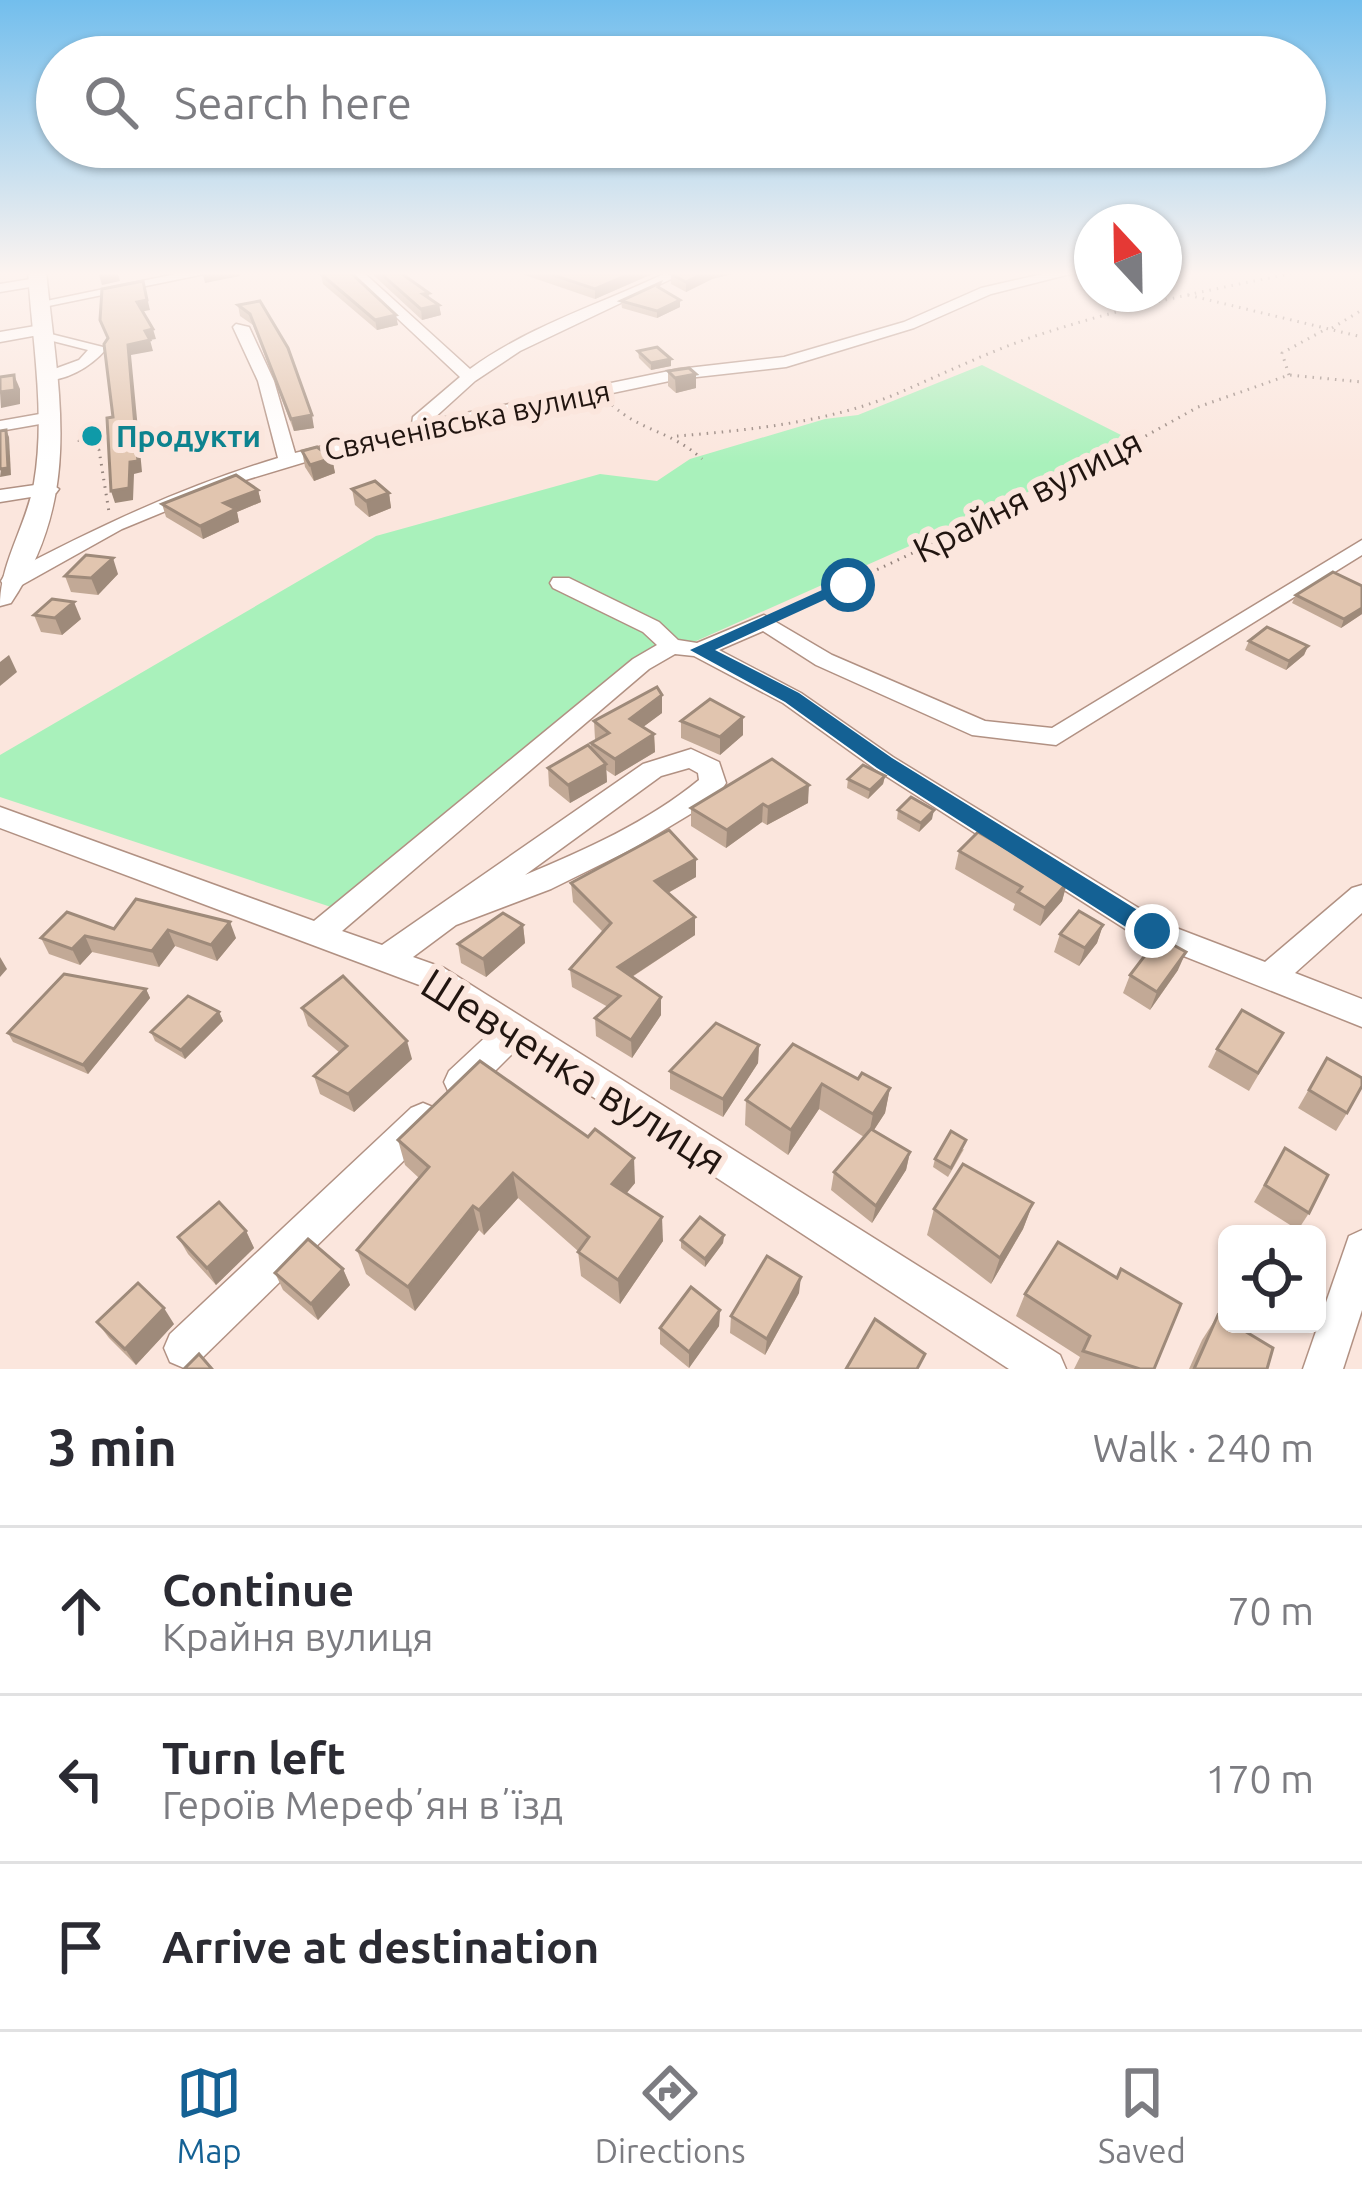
<!DOCTYPE html>
<html lang="en">
<head>
<meta charset="utf-8">
<style>
	body { margin:0; font-family:Ubuntu,sans-serif; background:#f2f2f3; color:#2b2b33 }
	.controls { position:absolute; right:36px; bottom:36px; display:grid; overflow:hidden; border-radius:18px; box-shadow:0 3px 9px #0004 }
	.controls button { width:108px; height:108px; display:grid; place-items:center; padding:0; border:0; border-bottom:3px solid #e1e1e2; background:#fff; color:#2b2b33; font:60px sans-serif }
	.compass { position:absolute; left:1074px; top:204px; width:108px; height:108px; border-radius:50%; background:#fff; box-shadow:0 3px 9px #0004; rotate:338deg }
	.stop { position:absolute; width:36px; height:36px; margin:-27px; border:9px solid #146194; border-radius:50%; background:#fff }
	.stop.end { background:#146194; border-color:#fff; box-shadow:0 3px 12px #0008 }
	.list { margin:0; padding:0; list-style:none }
	h2 { display:flex; justify-content:space-between; align-items:center; height:156px; margin:0; padding:0 48px; font-size:51px }
	h2 small { font-size:39px; font-weight:400; color:#7c7c81 }
	.list li { display:grid; grid-template-columns:78px 1fr auto; gap:36px; align-items:center; box-sizing:border-box; height:168px; padding:0 48px; border-top:3px solid #e1e1e2 }
	.list b { display:block; font-size:45px; white-space:nowrap }
	.list p { margin:0; font-size:39px; white-space:nowrap; color:#7c7c81 }
	.list em { font-size:39px; font-style:normal; color:#7c7c81 }
	.icon { flex:none; width:66px; height:66px; fill:none; stroke:currentColor; stroke-width:2; stroke-linecap:round; stroke-linejoin:round }
	.map { position:relative; flex:none; width:1362px; height:1369px; overflow:hidden }
	.search { position:absolute; background:#fff; box-shadow:0 3px 9px #0004; left:36px; right:36px; top:36px; height:132px; display:flex; align-items:center; gap:30px; box-sizing:border-box; padding:0 42px; border-radius:66px; color:#7c7c81; font-size:45px }
	.sheet { height:660px; background:#fff }
	nav { display:flex; justify-content:space-around; align-items:center; box-sizing:border-box; height:168px; border-top:3px solid #e1e1e2; background:#fff; font-size:33px; color:#7c7c81 }
	nav a { display:grid; justify-items:center; gap:6px }
	nav .on { color:#146194 }
	.map>svg:first-child { display:block }
</style>
</head>
<body>
<div class="map">
<svg width="1362" height="1369" viewBox="0 0 1362 1369">
	<rect width="100%" height="100%" fill="#fbe6dd"/>
	<path fill="#a9f1bb" d="M982,365L1127,438L1015,499L694,642L663,639L337,909L0,797V755L376,536L600,474L657,481L690,459L825,419L858,415Z"/>
	<g fill="none" stroke-linecap="round" stroke-linejoin="round">
		<g stroke="#b19183" stroke-width="3">
			<g id="minor">
				<path d="M190,271H219L39,308L32,304Z"/>
				<path d="M347,271H362L470,369C530,325 604,303 670,271H688L520,351L475,381L432,420L679,369L784,357L904,322L981,288L1056,271H1082L991,294L914,328L786,367L679,379L355,447L229,485L122,529L20,586H4L1,581L4,576C93,529 181,487 278,458L258,381L233,327L236,324L249,327L274,381L295,453L412,424L413,417L460,377Z"/>
				<path d="M37,278L42,279V285L0,292V284Z"/>
				<path d="M41,325L46,327L47,333L107,348C90,368 65,382 38,381V375L79,360L88,350L33,336L0,342V332Z"/>
				<path d="M51,412L57,413V421L0,431V421Z"/>
				<path d="M49,483L59,489L56,493L0,502V490Z"/>
				<path d="M1362,540V555L1056,745L972,735L816,665L763,631L719,650L801,693L893,757L1163,923L1265,962L1352,888L1362,885V913L1295,973L1362,999V1027L1141,939L875,769L783,703L694,656L675,654L649,669L342,931L382,945L643,764L691,749L719,762L726,783L722,789L702,807L634,848L551,889L456,925L413,957L444,968L1060,1355L1066,1369H1009L518,1048L473,1093L461,1097L449,1093L444,1082L449,1071L492,1031L422,986L0,828V807L314,921L633,659L657,645L643,632L553,588L550,583L553,578H569L659,622L678,640L697,643L764,615L832,655L985,721L1052,728ZM689,768L698,773L699,780C648,822 585,850 525,875L661,776Z"/>
				<path d="M423,1103L435,1108L440,1119L435,1130L198,1362L184,1368L170,1362L164,1348L170,1334L411,1108Z"/>
				<path d="M1362,1230V1310L1343,1369H1303L1349,1236Z"/>
			</g>
		</g>
		<g stroke="#b19183" stroke-width="3">
			<path id="highway" d="M28,271H46C58,393 84,494 11,603L0,606C0,562 26,527 34,483C46,414 32,340 28,271Z"/>
		</g>
		<g stroke="#94837c" stroke-width="3" stroke-dasharray="1.5 6" stroke-linecap="butt">
			<path d="M1188,295L1362,337"/>
			<path d="M1332,328L1362,310"/>
			<path d="M1289,375L1282,353L1326,329"/>
			<path d="M612,405C642,432 670,430 702,459"/>
			<path d="M677,436C751,430 832,422 901,392C951,370 1001,346 1054,330C1136,304 1219,288 1304,271"/>
			<path d="M78,440L99,450L109,512"/>
			<path d="M782,614L1050,489L1198,407L1289,375L1362,382"/>
		</g>
		<use href="#minor" fill="#fff" fill-rule="evenodd"/>
		<use href="#highway" fill="#fff" fill-rule="evenodd"/>
	</g>
	<g fill="#c2a996">
		<path d="M317,271H349L398,325L377,330L323,284L321,275Z"/>
		<path d="M369,271H398L429,293V298L439,305L441,315L422,320Z"/>
		<path d="M513,271H659L595,299Z"/>
		<path d="M736,273L712,279L686,292L671,284V274Z"/>
		<path d="M660,289L680,307L657,318L622,308L621,301Z"/>
		<path d="M260,301L314,428L294,431L253,325L240,316L238,305Z"/>
		<path d="M638,351L671,366L651,370L639,358Z"/>
		<path d="M668,371L696,388L676,393L668,386Z"/>
		<path d="M302,451L332,458L335,473L314,481L305,467Z"/>
		<path d="M352,489L389,493L391,508L369,517L355,505Z"/>
		<path d="M258,490L261,502L237,512L239,522L203,539L166,517L162,504Z"/>
		<path d="M118,574L98,595L71,592L65,576Z"/>
		<path d="M1362,586V614L1341,628L1292,603L1296,595Z"/>
		<path d="M34,615L81,619L62,635L41,632Z"/>
		<path d="M1249,641L1308,646L1304,655L1286,670L1245,650Z"/>
		<path d="M662,713L643,727L654,734L655,752L615,776L606,770L607,782L570,803L549,786L548,768L591,748V743L597,740L595,739L594,721Z"/>
		<path d="M681,721L743,735L720,755L681,738Z"/>
		<path d="M885,776L883,784L868,799L847,788L848,779Z"/>
		<path d="M808,803L767,825L762,822L726,848L691,826V808Z"/>
		<path d="M898,810L932,819L919,832L897,819Z"/>
		<path d="M959,851L1067,883L1062,901L1040,926L1013,910L1015,904L955,869Z"/>
		<path d="M696,877L668,893L695,917V935L632,977L661,1015L632,1058L596,1036L595,1018L608,1007L572,987L570,969L603,932L573,902L571,883Z"/>
		<path d="M136,899L236,938L217,961L175,946L159,967L92,952L80,965L49,954L41,938L114,929Z"/>
		<path d="M523,925L525,943L486,977L461,963L458,944Z"/>
		<path d="M1103,925L1097,943L1079,966L1054,952L1060,934Z"/>
		<path d="M1178,970L1150,1010L1123,993L1130,975Z"/>
		<path d="M146,989L150,998L88,1074L13,1042L8,1033Z"/>
		<path d="M302,1008L412,1059L354,1112L320,1094L314,1076L340,1053L308,1026Z"/>
		<path d="M219,1012L223,1021L185,1059L155,1041L151,1032Z"/>
		<path d="M1283,1033L1249,1091L1208,1067L1217,1049Z"/>
		<path d="M759,1045L758,1063L723,1117L670,1089V1071Z"/>
		<path d="M1327,1058L1347,1113L1336,1131L1298,1108Z"/>
		<path d="M858,1079L890,1088L885,1113L874,1130L910,1152L906,1170L872,1223L831,1190L834,1172L864,1137L819,1109L788,1155L745,1125L746,1100Z"/>
		<path d="M398,1140L635,1183L626,1194L663,1241L620,1304L581,1276L578,1251L518,1198L484,1235L479,1230L415,1311L366,1274L357,1250L419,1178L405,1165Z"/>
		<path d="M1285,1148L1309,1213L1298,1230L1254,1202Z"/>
		<path d="M964,1149L948,1177L933,1167L935,1159Z"/>
		<path d="M1033,1203L1023,1229L991,1284L927,1235L934,1209Z"/>
		<path d="M246,1231L254,1248L216,1285L188,1254L178,1237Z"/>
		<path d="M724,1235L723,1243L705,1267L681,1248V1240Z"/>
		<path d="M343,1269L350,1285L318,1320L283,1290L275,1273Z"/>
		<path d="M799,1293L765,1355L730,1333L731,1316Z"/>
		<path d="M1025,1294L1154,1369H1074L1080,1357L1016,1316Z"/>
		<path d="M720,1310L719,1326L689,1368L660,1344V1328Z"/>
		<path d="M1218,1315L1267,1369H1189L1202,1340Z"/>
		<path d="M97,1322L174,1324L136,1365L109,1338Z"/>
	</g>
	<g fill="#9e8a7a">
		<path d="M98,271H117L120,281L102,285Z"/>
		<path d="M202,271H239L240,276L205,283Z"/>
		<path d="M637,271H659L595,299V289Z"/>
		<path d="M708,271H736V273L712,279L686,292V282Z"/>
		<path d="M143,281L150,310L140,312L137,302Z"/>
		<path d="M680,300V307L657,318V311Z"/>
		<path d="M439,305L441,315L422,320L421,309Z"/>
		<path d="M396,315L398,325L377,330L375,320Z"/>
		<path d="M153,329L156,339L150,340L153,351L131,355L142,472L134,474L133,500L115,503L111,491L128,345L145,331Z"/>
		<path d="M671,359V366L651,370V363Z"/>
		<path d="M696,374V388L676,393L675,378Z"/>
		<path d="M14,375L20,389V404L1,408L0,392Z"/>
		<path d="M312,415L314,428L294,431L291,419Z"/>
		<path d="M6,430L9,437L11,475L0,477Z"/>
		<path d="M332,458L335,473L314,481L310,465Z"/>
		<path d="M258,490L261,502L237,512L239,522L203,539L200,526L224,503Z"/>
		<path d="M389,493L391,508L369,517L366,501Z"/>
		<path d="M113,558L118,574L98,595L91,578Z"/>
		<path d="M74,602L81,619L62,635L55,618Z"/>
		<path d="M1362,608V614L1341,628L1344,619Z"/>
		<path d="M1308,646L1304,655L1286,670L1289,661Z"/>
		<path d="M9,655L17,672L0,686V662Z"/>
		<path d="M662,695V713L631,736L630,719Z"/>
		<path d="M743,717V735L720,755V737Z"/>
		<path d="M654,734L655,752L615,776V759Z"/>
		<path d="M606,764L607,782L570,803L568,785Z"/>
		<path d="M885,776L883,784L868,799L870,790Z"/>
		<path d="M809,785L808,803L767,825L768,807Z"/>
		<path d="M763,804L762,822L726,848L727,830Z"/>
		<path d="M934,810L932,819L919,832L921,823Z"/>
		<path d="M696,859V877L655,900V881Z"/>
		<path d="M1067,883L1062,901L1040,926L1045,908Z"/>
		<path d="M695,917V935L619,985L618,967Z"/>
		<path d="M230,922L236,938L217,961L211,945Z"/>
		<path d="M523,925L525,943L486,977L483,959Z"/>
		<path d="M1103,925L1097,943L1079,966L1085,948Z"/>
		<path d="M168,930L175,946L159,967L152,951Z"/>
		<path d="M85,936L92,952L80,965L72,949Z"/>
		<path d="M1186,952L1178,970L1150,1010L1157,992Z"/>
		<path d="M0,957L7,969L0,977Z"/>
		<path d="M146,989L150,998L88,1074L83,1065Z"/>
		<path d="M661,997V1015L632,1058L631,1040Z"/>
		<path d="M219,1012L223,1021L185,1059L181,1050Z"/>
		<path d="M407,1041L412,1059L354,1112L348,1094Z"/>
		<path d="M759,1045L758,1063L723,1117V1099Z"/>
		<path d="M822,1084L819,1109L788,1155L791,1130Z"/>
		<path d="M890,1088L885,1113L868,1139L873,1114Z"/>
		<path d="M910,1152L906,1170L872,1223L876,1206Z"/>
		<path d="M634,1158L635,1183L613,1209L612,1184Z"/>
		<path d="M513,1173L518,1198L484,1235L479,1210Z"/>
		<path d="M1033,1203L1023,1229L991,1284L1000,1258Z"/>
		<path d="M473,1206L479,1230L415,1311L408,1287Z"/>
		<path d="M662,1217L663,1241L620,1304L618,1280Z"/>
		<path d="M246,1231L254,1248L216,1285L207,1268Z"/>
		<path d="M724,1235L723,1243L705,1267V1259Z"/>
		<path d="M343,1269L350,1285L318,1320L311,1304Z"/>
		<path d="M801,1277L799,1293L765,1355L767,1339Z"/>
		<path d="M164,1308L174,1324L136,1365L125,1349Z"/>
		<path d="M720,1310L719,1326L689,1368V1352Z"/>
	</g>
	<g fill="#e1c5af" stroke="#9e8a7a" stroke-width="3">
		<path d="M324,271H349L396,315L375,320L321,274L326,273Z"/>
		<path d="M378,271H398L429,293L423,294L439,305L421,309Z"/>
		<path d="M541,271H637L595,289Z"/>
		<path d="M677,271H708L686,282L671,274Z"/>
		<path d="M143,281L147,300L137,302L153,329L145,331L150,340L128,345L138,461L130,462L129,488L111,491L107,418L113,417L104,344L108,338L100,320L102,289Z"/>
		<path d="M660,283L658,287L680,300L657,311L621,301Z"/>
		<path d="M260,301L288,348L312,415L291,419L250,314L238,305Z"/>
		<path d="M657,347L671,359L651,363L638,351Z"/>
		<path d="M689,368L696,374L675,378L668,371Z"/>
		<path d="M14,375L15,390L0,392V377Z"/>
		<path d="M6,430L8,468L0,469V431Z"/>
		<path d="M317,447L332,458L310,465L302,451Z"/>
		<path d="M236,475L258,490L224,503L236,509L200,526L162,504Z"/>
		<path d="M375,481L389,493L366,501L352,489Z"/>
		<path d="M86,555L113,558L91,578L65,576Z"/>
		<path d="M1333,572L1362,586V608L1344,619L1296,595Z"/>
		<path d="M52,599L74,602L55,618L34,615Z"/>
		<path d="M1267,627L1308,646L1289,661L1249,641Z"/>
		<path d="M657,687L662,695L630,719L654,734L615,759L591,743L609,733L594,721Z"/>
		<path d="M710,699L743,717L720,737L681,721Z"/>
		<path d="M588,745L606,764L568,785L548,768Z"/>
		<path d="M772,759L809,785L768,807L763,804L727,830L691,808Z"/>
		<path d="M863,765L885,776L870,790L848,779Z"/>
		<path d="M911,797L934,810L921,823L898,810Z"/>
		<path d="M669,830L696,859L655,881L695,917L618,967L661,997L631,1040L595,1018L620,996L570,969L611,923L571,883Z"/>
		<path d="M978,832L1067,883L1045,908L1018,892L1022,887L959,851Z"/>
		<path d="M136,899L230,922L211,945L168,930L152,951L85,936L72,949L41,938L67,912L114,929Z"/>
		<path d="M1079,911L1103,925L1085,948L1060,934Z"/>
		<path d="M503,913L523,925L483,959L458,944Z"/>
		<path d="M1159,937L1186,952L1157,992L1130,975Z"/>
		<path d="M64,974L146,989L83,1065L8,1033Z"/>
		<path d="M343,976L407,1041L348,1094L314,1076L347,1046L302,1008Z"/>
		<path d="M188,996L219,1012L181,1050L151,1032Z"/>
		<path d="M1242,1010L1283,1033L1258,1073L1217,1049Z"/>
		<path d="M716,1023L759,1045L723,1099L670,1071Z"/>
		<path d="M793,1044L858,1079L862,1073L890,1088L873,1114L822,1084L791,1130L746,1100Z"/>
		<path d="M1327,1058L1362,1078V1086L1347,1113L1309,1090Z"/>
		<path d="M480,1061L588,1137L595,1129L634,1158L612,1184L662,1217L618,1280L578,1252L589,1237L513,1173L479,1210L473,1206L408,1287L357,1250L429,1167L398,1140Z"/>
		<path d="M871,1129L910,1152L876,1206L834,1172Z"/>
		<path d="M951,1131L966,1140L951,1168L935,1159Z"/>
		<path d="M1285,1148L1328,1175L1309,1213L1265,1185Z"/>
		<path d="M963,1164L1033,1203L1000,1258L934,1209Z"/>
		<path d="M219,1202L246,1231L207,1268L178,1237Z"/>
		<path d="M700,1217L724,1235L705,1259L681,1240Z"/>
		<path d="M308,1239L343,1269L311,1304L275,1273Z"/>
		<path d="M1058,1242L1117,1278L1121,1269L1181,1304L1154,1369H1140L1083,1351L1090,1336L1025,1294Z"/>
		<path d="M767,1256L801,1277L767,1339L731,1316Z"/>
		<path d="M138,1283L164,1308L125,1349L97,1322Z"/>
		<path d="M691,1287L720,1310L689,1352L660,1328Z"/>
		<path d="M1218,1315L1227,1321V1324H1233L1273,1348L1267,1369H1194Z"/>
		<path d="M875,1319L925,1354L917,1369H846Z"/>
		<path d="M199,1354L212,1369H184Z"/>
	</g>
	<linearGradient id="sky" x2="0" y2="1"><stop stop-color="#72beed"/><stop offset="0.59" stop-color="#fdf4f0"/><stop offset="1" stop-color="#fdf4f0" stop-opacity="0"/></linearGradient>
	<rect width="1362" height="463" fill="url(#sky)"/>
	<path fill="#146194" d="M842,581L857,585L715,650L799,693L892,758L1160,924V938H1143L877,768L785,702L690,650Z"/>
	<circle fill="#0f9aa8" stroke="#fbe6dd" stroke-width="4.5" cx="92" cy="436" r="12"/>
	<g text-anchor="middle" dominant-baseline="central" stroke-width="12" stroke-linejoin="round" paint-order="stroke">
		<g font-size="30" fill="#211510" stroke="#fbe6dd">
			<text transform="translate(467 420) rotate(-12)">Свяченівська вулиця</text>
		</g>
		<g font-size="30" font-weight="bold" fill="#0d838f" stroke="#fbe6dd" text-anchor="start">
			<text x="116" y="436">Продукти</text>
		</g>
		<g font-size="36" fill="#211510" stroke="#fbe6dd">
			<text transform="translate(1027 495) rotate(-27)">Крайня вулиця</text>
		</g>
		<g font-size="42" fill="#211510" stroke="#fbe6dd">
			<text transform="translate(574 1071) rotate(32)">Шевченка вулиця</text>
		</g>
	</g>
</svg>
<div class="controls">
<button><svg class="icon" aria-label="locate" viewBox="0 0 24 24"><circle cx="12" cy="12" r="6"/><path d="M12 2v4M12 18v4M2 12h4M18 12h4"/></svg></button>
</div>
<svg class="compass" viewBox="-18 -18 36 36"><path d="M0-13l5 13h-10z" fill="#e53935"/><path d="M0 13l5-13h-10z" fill="#7c7c81"/></svg>
<div class="stop" style="left:848px;top:585px"></div>
<div class="stop end" style="left:1152px;top:931px"></div>
<div class="search"><svg class="icon" aria-label="search" viewBox="0 0 24 24"><circle cx="10" cy="10" r="6"/><path d="M15 15l6 6"/></svg>Search here</div>
</div>
<section class="sheet">
<h2>3 min<small>Walk · 240 m</small></h2>
<ul class="list">
<li><svg class="icon" aria-label="ahead" viewBox="0 0 24 24"><path d="M12 20V5M6 11l6-6 6 6"/></svg><div><b>Continue</b><p>Крайня вулиця</p></div><em>70 m</em></li>
<li><svg class="icon" aria-label="left" viewBox="0 0 24 24"><path d="M17 20v-9H6M10 6l-5 5 5 5"/></svg><div><b>Turn left</b><p>Героїв Мерефʼян вʼїзд</p></div><em>170 m</em></li>
<li><svg class="icon" aria-label="arrive" viewBox="0 0 24 24"><path d="M6 21V4h12l-3 4 3 4H6"/></svg><div><b>Arrive at destination</b></div></li>
</ul>
</section>
<nav>
<a class="on"><svg class="icon" aria-label="map" viewBox="0 0 24 24"><path d="M3 6l6-2 6 2 6-2v14l-6 2-6-2-6 2zM9 4v14M15 6v14"/></svg>Map</a>
<a><svg class="icon" aria-label="directions" viewBox="0 0 24 24"><path d="M12 3l9 9-9 9-9-9zM9 14v-3h6M13 9l2 2-2 2"/></svg>Directions</a>
<a><svg class="icon" aria-label="saved" viewBox="0 0 24 24"><path d="M7 4h10v16l-5-4-5 4z"/></svg>Saved</a>
</nav>
</body>
</html>
